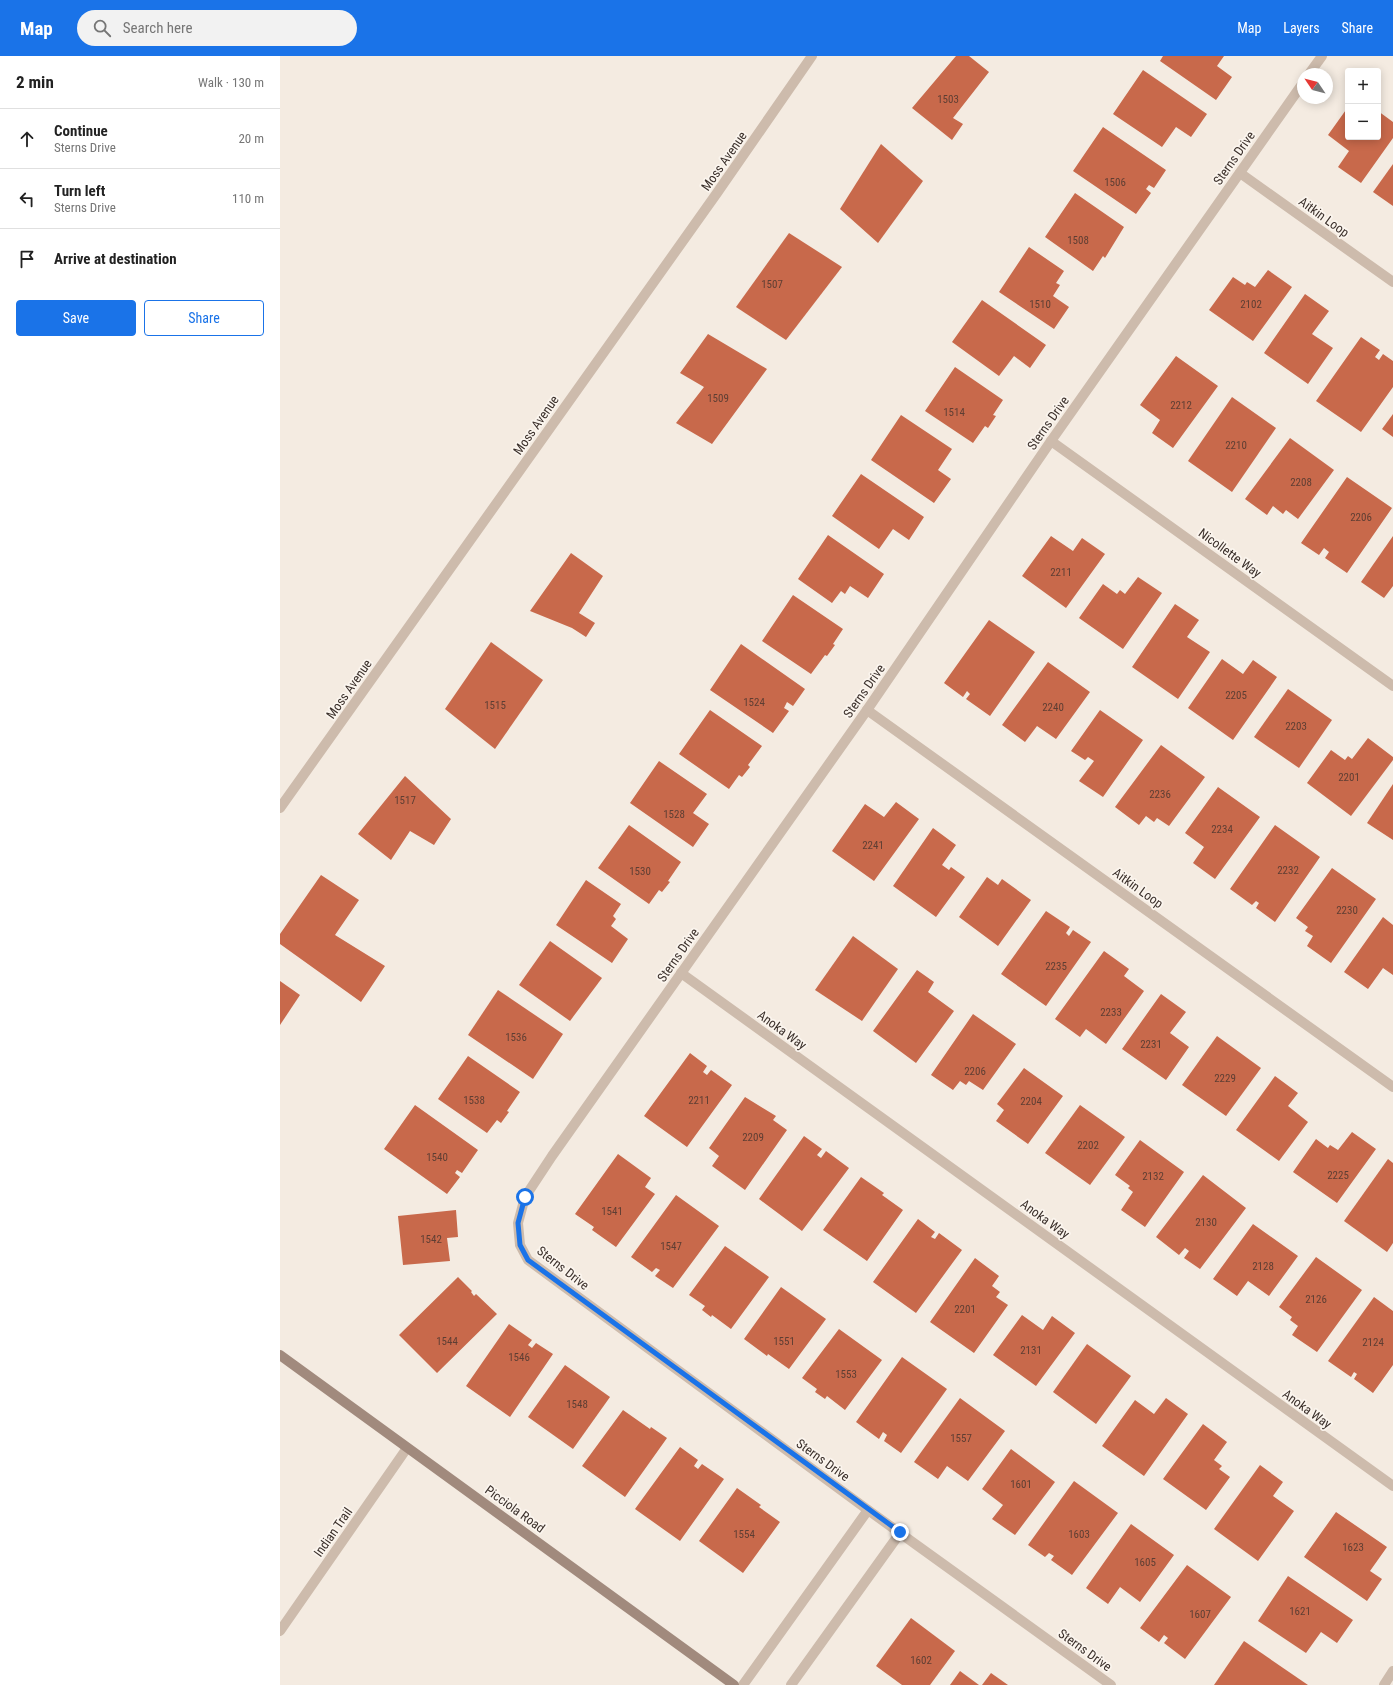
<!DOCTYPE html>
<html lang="en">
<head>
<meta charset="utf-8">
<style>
	body { margin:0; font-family:"Roboto Condensed",sans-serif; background:#f2f2f2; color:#222 }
	.controls { position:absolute; right:12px; top:12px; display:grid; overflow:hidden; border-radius:4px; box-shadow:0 2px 10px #0003 }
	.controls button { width:36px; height:36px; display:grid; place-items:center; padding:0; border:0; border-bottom:1px solid #e0e0e0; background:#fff; color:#222; font:20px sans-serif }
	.compass { position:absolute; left:1017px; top:12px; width:36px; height:36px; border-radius:50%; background:#fff; box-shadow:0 2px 10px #0003; rotate:305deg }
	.stop { position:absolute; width:12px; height:12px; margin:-9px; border:3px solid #1a73e8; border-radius:50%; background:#fff }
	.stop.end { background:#1a73e8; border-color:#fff; box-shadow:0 1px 4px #0008 }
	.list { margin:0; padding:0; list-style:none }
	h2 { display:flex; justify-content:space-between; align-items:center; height:52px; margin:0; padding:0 16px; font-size:17px }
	h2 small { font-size:13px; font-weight:400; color:#767676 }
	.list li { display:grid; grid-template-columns:26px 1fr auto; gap:12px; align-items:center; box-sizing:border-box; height:60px; padding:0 16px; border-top:1px solid #e0e0e0 }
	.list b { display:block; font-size:15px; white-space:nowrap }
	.list p { margin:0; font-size:13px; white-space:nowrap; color:#767676 }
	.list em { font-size:13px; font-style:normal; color:#767676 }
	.actions { display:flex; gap:8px; padding:12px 16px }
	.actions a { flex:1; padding:9px 0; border:1px solid #1a73e8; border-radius:4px; text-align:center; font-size:14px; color:#1a73e8 }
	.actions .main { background:#1a73e8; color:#fff }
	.icon { flex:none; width:22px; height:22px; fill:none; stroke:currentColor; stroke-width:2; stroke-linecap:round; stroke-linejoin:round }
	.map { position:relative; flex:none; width:1113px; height:1629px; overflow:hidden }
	header { display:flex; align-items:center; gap:24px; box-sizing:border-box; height:56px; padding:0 20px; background:#1a73e8; color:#fff }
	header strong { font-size:19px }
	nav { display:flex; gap:22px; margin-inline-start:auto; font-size:14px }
	.search { width:280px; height:36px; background:#f2f2f2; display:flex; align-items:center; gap:10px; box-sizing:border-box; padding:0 14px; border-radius:22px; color:#767676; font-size:15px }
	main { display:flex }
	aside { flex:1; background:#fff }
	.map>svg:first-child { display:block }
</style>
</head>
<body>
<header>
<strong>Map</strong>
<div class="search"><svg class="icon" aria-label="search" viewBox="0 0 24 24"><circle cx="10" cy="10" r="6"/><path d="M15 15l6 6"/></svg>Search here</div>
<nav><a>Map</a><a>Layers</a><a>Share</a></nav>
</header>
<main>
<aside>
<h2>2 min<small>Walk · 130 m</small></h2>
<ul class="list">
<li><svg class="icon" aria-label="ahead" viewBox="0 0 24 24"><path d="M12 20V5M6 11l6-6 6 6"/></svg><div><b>Continue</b><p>Sterns Drive</p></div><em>20 m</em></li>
<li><svg class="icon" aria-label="left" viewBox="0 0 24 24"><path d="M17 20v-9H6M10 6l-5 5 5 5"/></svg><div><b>Turn left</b><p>Sterns Drive</p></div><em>110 m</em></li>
<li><svg class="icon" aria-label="arrive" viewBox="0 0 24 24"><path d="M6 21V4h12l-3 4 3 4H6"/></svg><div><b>Arrive at destination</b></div></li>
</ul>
<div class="actions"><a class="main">Save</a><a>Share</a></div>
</aside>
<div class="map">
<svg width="1113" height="1629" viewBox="0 0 1113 1629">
	<rect width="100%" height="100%" fill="#f4ebe1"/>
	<g fill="#c8694b">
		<path d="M676,0H689L709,16L673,62L683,68L672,84L632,52Z"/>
		<path d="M883,0H944L937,10L952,21L936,44L880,5Z"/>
		<path d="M863,14L927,58L911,81L896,71L882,91L833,58Z"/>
		<path d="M1068,51V81H1098V55L1113,66V82L1081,127L1058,111L1069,95L1048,79Z"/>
		<path d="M823,71L886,114L874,132L869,129L866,133L871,137L856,158L793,115Z"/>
		<path d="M601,88L643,125L598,187L560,153Z"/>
		<path d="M1113,108V150L1093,136Z"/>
		<path d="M795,137L844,171L825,202L823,200L813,215L765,181Z"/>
		<path d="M509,177L562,211L506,284L456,251Z"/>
		<path d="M749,191L784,215L776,227L780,229L773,240L789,251L774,273L719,236Z"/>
		<path d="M988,214L1012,231L973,285L929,254L953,221L965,229L967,226L975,231Z"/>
		<path d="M1025,238L1049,255L1032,278L1053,292L1028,328L984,297Z"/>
		<path d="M702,244L766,289L750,312L734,300L719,320L672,286Z"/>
		<path d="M428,278L487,313L432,388L396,367L424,331L400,317Z"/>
		<path d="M1081,281L1100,294L1095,301L1099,304L1103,298L1113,305V331L1081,376L1036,345Z"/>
		<path d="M896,300L938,330L893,392L872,377L880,364L860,349Z"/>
		<path d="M675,311L723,344L713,359L716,360L708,372L705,370L693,387L645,355Z"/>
		<path d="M952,341L996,372L952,436L908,405Z"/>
		<path d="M1113,358V381L1102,373Z"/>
		<path d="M621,359L672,393L658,414L671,423L654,447L591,404Z"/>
		<path d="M1010,382L1054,414L1018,463L1006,454L1003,458L993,450L987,459L965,443Z"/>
		<path d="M581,418L644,461L629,484L613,473L599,493L552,460Z"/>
		<path d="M1067,421L1112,452L1067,517L1045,502L1049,496L1044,492L1039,499L1021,487Z"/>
		<path d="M548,479L604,518L588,542L570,530L565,538L561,535L552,547L518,523Z"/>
		<path d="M771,480L793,495L802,482L825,498L786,552L742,520Z"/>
		<path d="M1113,480V530L1104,542L1081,526Z"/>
		<path d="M291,497L323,520L299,557L315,567L306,581L292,572L250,555Z"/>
		<path d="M858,521L882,537L843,593L799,562L823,528L837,538L840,534L845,538Z"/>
		<path d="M513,539L563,573L553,588L555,589L547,600L545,599L531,618L482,585Z"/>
		<path d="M895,548L919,564L907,581L930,596L898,643L852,611Z"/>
		<path d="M709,564L755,596L710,660L686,643L690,638L687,635L683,641L664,627Z"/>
		<path d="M211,586L263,624L215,693L165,653Z"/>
		<path d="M461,588L525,633L513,650L507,646L504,652L509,655L493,677L430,634Z"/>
		<path d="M942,603L963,618L973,604L997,621L953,684L908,652Z"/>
		<path d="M768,606L810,636L776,683L757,670L745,686L722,669Z"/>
		<path d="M1008,633L1052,664L1019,712L974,681Z"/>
		<path d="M430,654L482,690L468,709L470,711L462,721L459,719L449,733L399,698Z"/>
		<path d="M820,654L863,684L823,741L799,725L814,705L808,701L805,704L791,695Z"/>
		<path d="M1088,682L1113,701V704L1071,760L1027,727L1051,694L1065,704L1068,700L1072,703Z"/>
		<path d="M881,689L925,721L889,770L877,762L874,766L866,760L859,769L835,751Z"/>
		<path d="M379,705L427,738L413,757L429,768L413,791L350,747Z"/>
		<path d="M125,720L171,763L154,789L130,775L111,804L78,778Z"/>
		<path d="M1113,728V784L1087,767Z"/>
		<path d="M938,731L980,761L935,823L913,807L924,791L905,777Z"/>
		<path d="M616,746L639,763L594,825L552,795L585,748L604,761Z"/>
		<path d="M349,769L401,806L388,825L390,826L382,836L379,834L369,848L318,812Z"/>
		<path d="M995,769L1040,801L995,866L976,852L979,847L976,845L972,849L950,833Z"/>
		<path d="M653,772L676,789L662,809L669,814L671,811L685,821L656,861L613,830Z"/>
		<path d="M1052,812L1096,843L1051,907L1027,890L1033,880L1025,875L1028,871L1016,862Z"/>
		<path d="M41,819L79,844L55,879L105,910L81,946L0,888V878Z"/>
		<path d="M707,821L718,829L722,823L751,844L718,890L679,861Z"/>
		<path d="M306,824L341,848L333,860L336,863L331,870L348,883L332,907L276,869Z"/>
		<path d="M766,855L790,871L786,877L789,880L793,874L811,886L766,950L721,918Z"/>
		<path d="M1103,861L1113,869V919L1103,912L1088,933L1064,916Z"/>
		<path d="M573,880L618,913L582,965L535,934Z"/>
		<path d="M270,885L322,922L290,965L239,929Z"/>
		<path d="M824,895L849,913L844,920L864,935L826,988L806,973L800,981L775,963Z"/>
		<path d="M637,914L654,926L648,936L674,955L636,1007L593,975Z"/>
		<path d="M0,925L20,939L0,969Z"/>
		<path d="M218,934L283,978L253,1023L188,979Z"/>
		<path d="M881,938L906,956L890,977L909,991L886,1024L842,993Z"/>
		<path d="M693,958L736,988L703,1034L689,1025L686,1029L680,1025L673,1034L651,1019Z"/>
		<path d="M937,980L981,1012L946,1060L902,1029Z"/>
		<path d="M410,997L427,1010L423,1016L427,1019L431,1014L452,1029L407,1091L364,1060Z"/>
		<path d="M188,1000L240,1036L227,1055L229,1056L221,1067L217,1064L207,1077L158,1043Z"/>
		<path d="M744,1012L783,1040L748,1088L716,1065L724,1054L717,1048Z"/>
		<path d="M995,1020L1018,1037L1008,1050L1028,1066L999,1105L956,1074Z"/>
		<path d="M465,1041L496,1060L493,1064L507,1074L465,1134L432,1110L439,1100L429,1092Z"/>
		<path d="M135,1049L198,1094L182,1117L177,1114L175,1117L180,1121L167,1138L104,1093Z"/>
		<path d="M800,1049L845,1081L810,1129L765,1097Z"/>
		<path d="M1072,1076L1096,1093L1057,1147L1013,1116L1036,1083L1048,1092L1050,1089L1058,1094Z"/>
		<path d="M524,1080L542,1093L537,1099L541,1102L546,1095L569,1112L522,1175L479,1143Z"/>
		<path d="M860,1084L904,1116L865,1171L841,1154L853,1136L848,1132L850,1130L835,1119Z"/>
		<path d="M338,1098L371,1122L365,1131L375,1138L336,1191L312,1174L314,1171L295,1158Z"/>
		<path d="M1108,1103L1113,1107V1187L1107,1196L1064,1165Z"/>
		<path d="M923,1119L966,1152L920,1213L904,1202L909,1195L905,1192L899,1199L876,1181Z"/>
		<path d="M581,1121L604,1137L602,1139L623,1154L587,1205L543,1174Z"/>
		<path d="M396,1139L439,1170L393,1232L375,1220L380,1214L376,1212L372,1216L351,1201Z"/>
		<path d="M176,1154L178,1181L167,1182L170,1205L123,1209L118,1160Z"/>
		<path d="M638,1163L655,1176L651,1181L655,1183L659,1177L682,1194L636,1257L593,1226Z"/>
		<path d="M973,1168L1018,1200L989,1240L968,1225L957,1240L933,1223Z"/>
		<path d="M445,1190L489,1221L451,1273L432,1259L431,1261L422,1254L425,1250L409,1239Z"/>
		<path d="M1036,1201L1082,1234L1037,1296L1012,1279L1018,1270L1010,1264L1012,1261L999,1251Z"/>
		<path d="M695,1202L719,1220L712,1230L720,1236L716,1241L728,1249L694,1297L650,1266Z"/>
		<path d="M178,1221L192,1235L191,1236L194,1240L196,1238L217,1258L157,1317L119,1279Z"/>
		<path d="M501,1231L546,1263L509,1313L488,1298L487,1300L464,1283Z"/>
		<path d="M1094,1241L1113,1255V1309L1093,1337L1074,1323L1077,1318L1074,1316L1071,1321L1048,1305Z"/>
		<path d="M742,1259L763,1274L772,1260L795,1277L756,1330L713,1299Z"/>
		<path d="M229,1268L252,1284L248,1289L252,1292L256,1287L273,1298L230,1361L186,1330Z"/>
		<path d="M559,1273L602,1304L565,1354L547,1340L545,1343L535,1336L537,1333L522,1322Z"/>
		<path d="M807,1288L851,1320L816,1368L773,1336Z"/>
		<path d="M622,1301L667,1333L621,1397L604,1385L607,1379L603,1376L599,1383L576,1366Z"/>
		<path d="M285,1309L330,1341L293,1393L248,1361Z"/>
		<path d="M680,1342L725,1375L688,1425L667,1410L658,1423L634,1406Z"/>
		<path d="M886,1342L908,1358L864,1420L822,1390L855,1344L874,1358Z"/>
		<path d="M343,1354L370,1373L371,1371L387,1382L345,1441L302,1410Z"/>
		<path d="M923,1368L947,1386L934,1404L942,1410L939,1413L950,1421L926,1454L883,1423Z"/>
		<path d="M400,1391L418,1404L414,1410L418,1413L422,1408L444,1423L400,1485L355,1453Z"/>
		<path d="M731,1393L775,1426L735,1479L712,1463L723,1449L702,1433Z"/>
		<path d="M980,1409L1003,1426L993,1440L1014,1455L978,1505L934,1473Z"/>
		<path d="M794,1425L838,1457L792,1519L771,1504L774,1500L769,1497L765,1501L748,1489Z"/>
		<path d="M457,1432L481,1449L479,1451L500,1466L463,1517L419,1485Z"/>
		<path d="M1056,1456L1107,1491L1090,1515L1102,1523L1087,1545L1024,1501Z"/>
		<path d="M851,1468L894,1499L860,1546L840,1531L828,1548L806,1532Z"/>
		<path d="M907,1509L951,1541L905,1603L884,1587L888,1582L884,1579L879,1586L860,1572Z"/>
		<path d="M1008,1520L1073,1564L1057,1587L1041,1576L1026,1597L978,1565Z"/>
		<path d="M631,1562L675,1595L650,1629H622L596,1610Z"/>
		<path d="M964,1585L1028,1629H934Z"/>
		<path d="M680,1615L699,1629H670Z"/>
		<path d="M711,1617L728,1629H702Z"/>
	</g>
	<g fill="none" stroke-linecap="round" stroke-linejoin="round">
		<g stroke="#cdbbac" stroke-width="10">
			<path d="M1029,18L1042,0"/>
			<path d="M960,117L1113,226"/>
			<path d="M771,385L1113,630"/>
			<path d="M587,654L1113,1031"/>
			<path d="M0,752L437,137L532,0"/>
			<path d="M401,917L1113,1430"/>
			<path d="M0,1575L127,1392"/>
			<path d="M463,1629L588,1454"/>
			<path d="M511,1629L620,1477"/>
			<path d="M831,1629L588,1454L248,1204L240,1189L238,1167L245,1141L272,1100L587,654L771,385L1023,27"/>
			<path d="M1104,1629L1113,1615"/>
		</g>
		<path stroke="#a18a7d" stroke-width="10" d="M0,1299L454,1629"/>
	</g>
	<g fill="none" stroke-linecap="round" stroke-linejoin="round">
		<path stroke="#1a73e8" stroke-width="5" d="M245,1141L238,1167L240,1189L248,1204L620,1476"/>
	</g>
	<g text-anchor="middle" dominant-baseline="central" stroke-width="3.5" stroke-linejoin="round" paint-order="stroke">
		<g font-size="11" fill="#5e3e33">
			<text x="668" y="43">1503</text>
			<text x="835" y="126">1506</text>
			<text x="798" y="184">1508</text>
			<text x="492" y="228">1507</text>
			<text x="760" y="248">1510</text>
			<text x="971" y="248">2102</text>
			<text x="438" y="342">1509</text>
			<text x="901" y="349">2212</text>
			<text x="674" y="356">1514</text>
			<text x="956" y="389">2210</text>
			<text x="1021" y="426">2208</text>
			<text x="1081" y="461">2206</text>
			<text x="781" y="516">2211</text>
			<text x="956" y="639">2205</text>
			<text x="474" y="646">1524</text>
			<text x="215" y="649">1515</text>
			<text x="773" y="651">2240</text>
			<text x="1016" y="670">2203</text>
			<text x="1069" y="721">2201</text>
			<text x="880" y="738">2236</text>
			<text x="125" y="744">1517</text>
			<text x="394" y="758">1528</text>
			<text x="942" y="773">2234</text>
			<text x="593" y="789">2241</text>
			<text x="1008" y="814">2232</text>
			<text x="360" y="815">1530</text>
			<text x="1067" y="854">2230</text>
			<text x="776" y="910">2235</text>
			<text x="831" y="956">2233</text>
			<text x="236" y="981">1536</text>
			<text x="871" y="988">2231</text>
			<text x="695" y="1015">2206</text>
			<text x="945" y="1022">2229</text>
			<text x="194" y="1044">1538</text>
			<text x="419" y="1044">2211</text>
			<text x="751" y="1045">2204</text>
			<text x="473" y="1081">2209</text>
			<text x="808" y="1089">2202</text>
			<text x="157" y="1101">1540</text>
			<text x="1058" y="1119">2225</text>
			<text x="873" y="1120">2132</text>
			<text x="332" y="1155">1541</text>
			<text x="926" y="1166">2130</text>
			<text x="151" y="1183">1542</text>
			<text x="391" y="1190">1547</text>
			<text x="983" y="1210">2128</text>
			<text x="1036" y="1243">2126</text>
			<text x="685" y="1253">2201</text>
			<text x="167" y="1285">1544</text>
			<text x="504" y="1285">1551</text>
			<text x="1093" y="1286">2124</text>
			<text x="751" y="1294">2131</text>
			<text x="239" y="1301">1546</text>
			<text x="566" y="1318">1553</text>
			<text x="297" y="1348">1548</text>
			<text x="681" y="1382">1557</text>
			<text x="741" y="1428">1601</text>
			<text x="464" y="1478">1554</text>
			<text x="799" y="1478">1603</text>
			<text x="1073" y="1491">1623</text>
			<text x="865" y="1506">1605</text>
			<text x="1020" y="1555">1621</text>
			<text x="920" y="1558">1607</text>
			<text x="641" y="1604">1602</text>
		</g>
		<g font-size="13" fill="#3b302b" stroke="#fbf5ee">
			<text transform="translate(954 102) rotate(-55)">Sterns Drive</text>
			<text transform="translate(444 105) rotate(-55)">Moss Avenue</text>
			<text transform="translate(1044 161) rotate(36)">Aitkin Loop</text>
			<text transform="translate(768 367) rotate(-55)">Sterns Drive</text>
			<text transform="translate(256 369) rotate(-55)">Moss Avenue</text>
			<text transform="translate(950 497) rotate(36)">Nicollette Way</text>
			<text transform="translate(69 633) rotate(-55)">Moss Avenue</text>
			<text transform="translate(584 635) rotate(-55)">Sterns Drive</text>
			<text transform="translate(858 832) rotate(36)">Aitkin Loop</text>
			<text transform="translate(398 899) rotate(-55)">Sterns Drive</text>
			<text transform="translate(502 974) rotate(36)">Anoka Way</text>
			<text transform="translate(765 1163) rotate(36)">Anoka Way</text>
			<text transform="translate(283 1212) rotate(38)">Sterns Drive</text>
			<text transform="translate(1027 1353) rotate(36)">Anoka Way</text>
			<text transform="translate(543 1404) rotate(36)">Sterns Drive</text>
			<text transform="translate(235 1453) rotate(36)">Picciola Road</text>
			<text transform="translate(53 1476) rotate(-55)">Indian Trail</text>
			<text transform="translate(805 1594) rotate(36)">Sterns Drive</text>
		</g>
	</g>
</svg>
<div class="controls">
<button>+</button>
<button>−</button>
</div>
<svg class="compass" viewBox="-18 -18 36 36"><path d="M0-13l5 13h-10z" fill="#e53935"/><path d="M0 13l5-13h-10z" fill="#767676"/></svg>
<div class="stop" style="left:245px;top:1141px"></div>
<div class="stop end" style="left:620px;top:1476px"></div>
</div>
</main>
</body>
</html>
